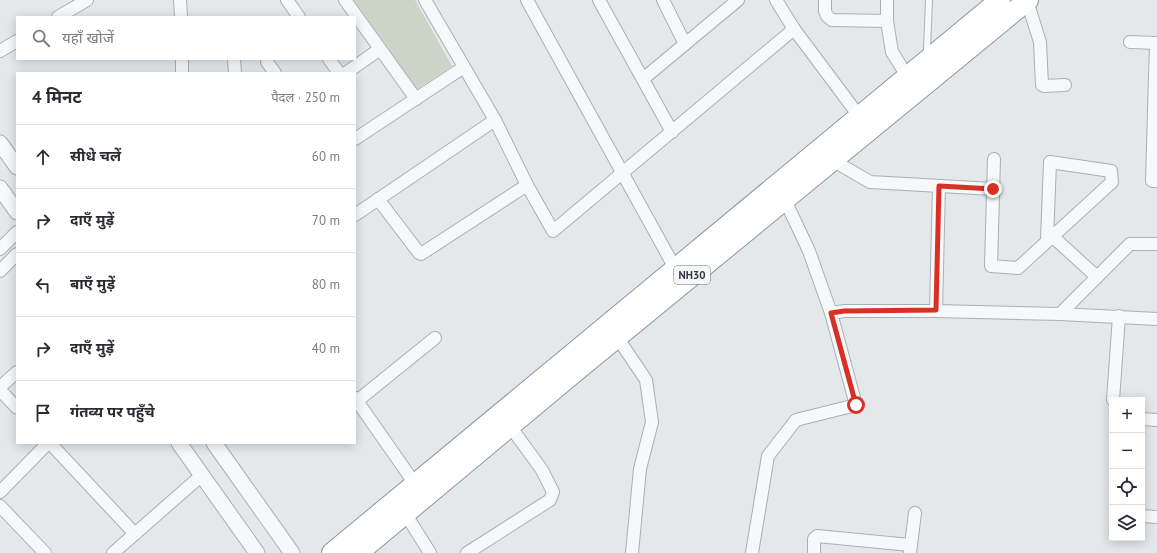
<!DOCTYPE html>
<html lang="hi">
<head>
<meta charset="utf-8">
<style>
	body { margin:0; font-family:"PT Sans","Noto Sans Devanagari",sans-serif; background:#f7f7f7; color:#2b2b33 }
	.controls { position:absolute; right:12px; bottom:12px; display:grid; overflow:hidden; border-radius:0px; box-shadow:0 2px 10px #0003 }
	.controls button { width:36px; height:36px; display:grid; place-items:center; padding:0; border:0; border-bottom:1px solid #e1e1e2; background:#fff; color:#2b2b33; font:20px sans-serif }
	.stop { position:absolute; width:12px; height:12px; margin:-9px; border:3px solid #d93025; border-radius:50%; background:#fff }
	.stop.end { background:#d93025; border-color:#fff; box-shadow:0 1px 4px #0008 }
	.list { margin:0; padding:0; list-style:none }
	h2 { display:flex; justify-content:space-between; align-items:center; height:52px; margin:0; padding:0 16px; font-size:17px }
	h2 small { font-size:13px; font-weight:400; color:#7c7c81 }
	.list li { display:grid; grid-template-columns:26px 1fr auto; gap:12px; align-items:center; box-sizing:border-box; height:64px; padding:0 16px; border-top:1px solid #e1e1e2 }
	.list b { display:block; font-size:15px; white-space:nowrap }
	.list em { font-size:13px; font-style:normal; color:#7c7c81 }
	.icon { flex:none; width:22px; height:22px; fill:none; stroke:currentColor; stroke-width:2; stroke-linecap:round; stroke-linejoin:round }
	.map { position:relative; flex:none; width:1157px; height:553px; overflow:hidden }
	.search { position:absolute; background:#fff; box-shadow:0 2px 10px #0003; left:16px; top:16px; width:340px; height:44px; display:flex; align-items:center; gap:10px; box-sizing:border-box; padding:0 14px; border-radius:0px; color:#7c7c81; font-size:15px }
	.panel { position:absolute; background:#fff; box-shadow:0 2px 10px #0003; left:16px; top:72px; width:340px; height:372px; border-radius:0px }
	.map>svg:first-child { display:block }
</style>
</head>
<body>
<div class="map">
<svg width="1157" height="553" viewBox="0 0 1157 553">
	<rect width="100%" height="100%" fill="#e4e8eb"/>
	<path fill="#cbd4c6" d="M354,0H415L452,66L417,89Z"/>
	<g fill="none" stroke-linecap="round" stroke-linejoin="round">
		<g stroke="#a9b0b5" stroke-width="8">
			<path id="service" d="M929,0L927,49L930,53"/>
		</g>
		<g stroke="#a9b0b5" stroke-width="14">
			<g id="minor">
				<path d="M180,0L181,17"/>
				<path d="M287,0L299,17"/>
				<path d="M345,0L416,99"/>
				<path d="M425,0L495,120L527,185L553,231L794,29"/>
				<path d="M527,0L676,270"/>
				<path d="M599,0L672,132"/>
				<path d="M663,0L685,44"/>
				<path d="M776,0L794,29L859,116"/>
				<path d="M825,0V11L827,16L832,20L887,21"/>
				<path d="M887,0V21L892,52L907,76"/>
				<path d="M1027,1L1040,42L1042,85L1044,86L1065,85"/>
				<path d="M58,17L87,0"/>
				<path d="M1130,42L1157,43"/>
				<path d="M1156,43L1152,181H1157"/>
				<path d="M0,51L17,41"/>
				<path d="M234,59L235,73"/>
				<path d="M329,59L339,73"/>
				<path d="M267,62L275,73"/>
				<path d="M182,73V59"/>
				<path d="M346,73L380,49"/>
				<path d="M643,79L738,0"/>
				<path d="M355,139L464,67"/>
				<path d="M994,159L991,266L1018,268L1112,182L1111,171L1050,162L1047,240"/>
				<path d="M834,161L870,182L993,189"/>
				<path d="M378,199L419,253L421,254L527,185"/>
				<path d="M355,215L495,120"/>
				<path d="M1052,236L1097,277"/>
				<path d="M1157,244H1130L1060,314L1157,319"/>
				<path d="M0,249L17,232"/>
				<path d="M0,271L17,254"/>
				<path d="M936,311L939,186"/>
				<path d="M831,313L845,311H936L1060,314"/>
				<path d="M617,337L646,380L652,422L640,469L632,553"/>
				<path d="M0,387L17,372"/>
				<path d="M0,390L17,408"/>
				<path d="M355,398L415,484"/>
				<path d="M1113,400L1119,316"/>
				<path d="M357,401L435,338"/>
				<path d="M1142,419L1157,420"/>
				<path d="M50,443L135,534"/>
				<path d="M0,492L48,443"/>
				<path d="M0,506L45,553"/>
				<path d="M405,513L430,553"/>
				<path d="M1142,516L1157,517"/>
				<path d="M113,553L202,475"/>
				<path d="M467,553L550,500L553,492L542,470L510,426"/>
				<path d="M752,553L768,456L796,420L856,405L831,313L809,251L785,200"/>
				<path d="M814,553V539L817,536L910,545"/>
				<path d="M910,553L915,513"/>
			</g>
		</g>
		<g stroke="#a9b0b5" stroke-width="17">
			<g id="tertiary">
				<path d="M0,143L17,167"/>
				<path d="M0,188L17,212"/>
				<path d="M179,443L257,553"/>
				<path d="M214,443L292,553"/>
			</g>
		</g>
		<g stroke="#8c97a0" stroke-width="22">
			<g id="trunk">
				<path d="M332,553L1000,0"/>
				<path d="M358,553L576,371L1028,0"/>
			</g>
		</g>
		<use href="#service" stroke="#f6f8f9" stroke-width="6"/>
		<use href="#minor" stroke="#f6f8f9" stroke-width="12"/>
		<use href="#tertiary" stroke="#f6f8f9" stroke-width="15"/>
		<use href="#trunk" stroke="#fff" stroke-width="20"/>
	</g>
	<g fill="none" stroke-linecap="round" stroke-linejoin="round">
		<path stroke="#d93025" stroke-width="5" d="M856,405L831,313L844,311L936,310L939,186L993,189"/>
	</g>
	<g text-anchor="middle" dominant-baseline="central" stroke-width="3" stroke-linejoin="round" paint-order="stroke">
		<rect fill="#f4f6f8" stroke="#697179" stroke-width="1" x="674" y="266" width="36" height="18" rx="3"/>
		<g font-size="11" font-weight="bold" fill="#2d3842">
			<text x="692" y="275">NH30</text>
		</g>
	</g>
</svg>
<div class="controls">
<button>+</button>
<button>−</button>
<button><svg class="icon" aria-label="locate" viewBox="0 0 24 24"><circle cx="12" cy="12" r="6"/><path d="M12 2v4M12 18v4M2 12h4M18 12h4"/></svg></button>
<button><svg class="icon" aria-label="layers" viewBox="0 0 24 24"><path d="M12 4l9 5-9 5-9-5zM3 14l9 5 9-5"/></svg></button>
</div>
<div class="stop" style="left:856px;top:405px"></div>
<div class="stop end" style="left:993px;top:189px"></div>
<div class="search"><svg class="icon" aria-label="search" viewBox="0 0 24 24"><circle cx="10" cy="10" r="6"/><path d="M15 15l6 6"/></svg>यहाँ खोजें</div>
<section class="panel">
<h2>4 मिनट<small>पैदल · 250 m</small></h2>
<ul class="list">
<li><svg class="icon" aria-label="ahead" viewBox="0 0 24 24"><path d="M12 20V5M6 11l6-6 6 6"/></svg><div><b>सीधे चलें</b></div><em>60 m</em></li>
<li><svg class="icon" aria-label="right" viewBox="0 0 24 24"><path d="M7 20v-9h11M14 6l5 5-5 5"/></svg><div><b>दाएँ मुड़ें</b></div><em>70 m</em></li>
<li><svg class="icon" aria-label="left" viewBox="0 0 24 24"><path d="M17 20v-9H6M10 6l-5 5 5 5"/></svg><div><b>बाएँ मुड़ें</b></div><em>80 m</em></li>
<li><svg class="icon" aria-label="right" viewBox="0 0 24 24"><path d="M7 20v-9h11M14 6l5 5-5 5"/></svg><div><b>दाएँ मुड़ें</b></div><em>40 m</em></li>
<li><svg class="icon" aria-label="arrive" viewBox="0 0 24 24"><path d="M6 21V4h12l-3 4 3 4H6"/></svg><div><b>गंतव्य पर पहुँचे</b></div></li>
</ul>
</section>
</div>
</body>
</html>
